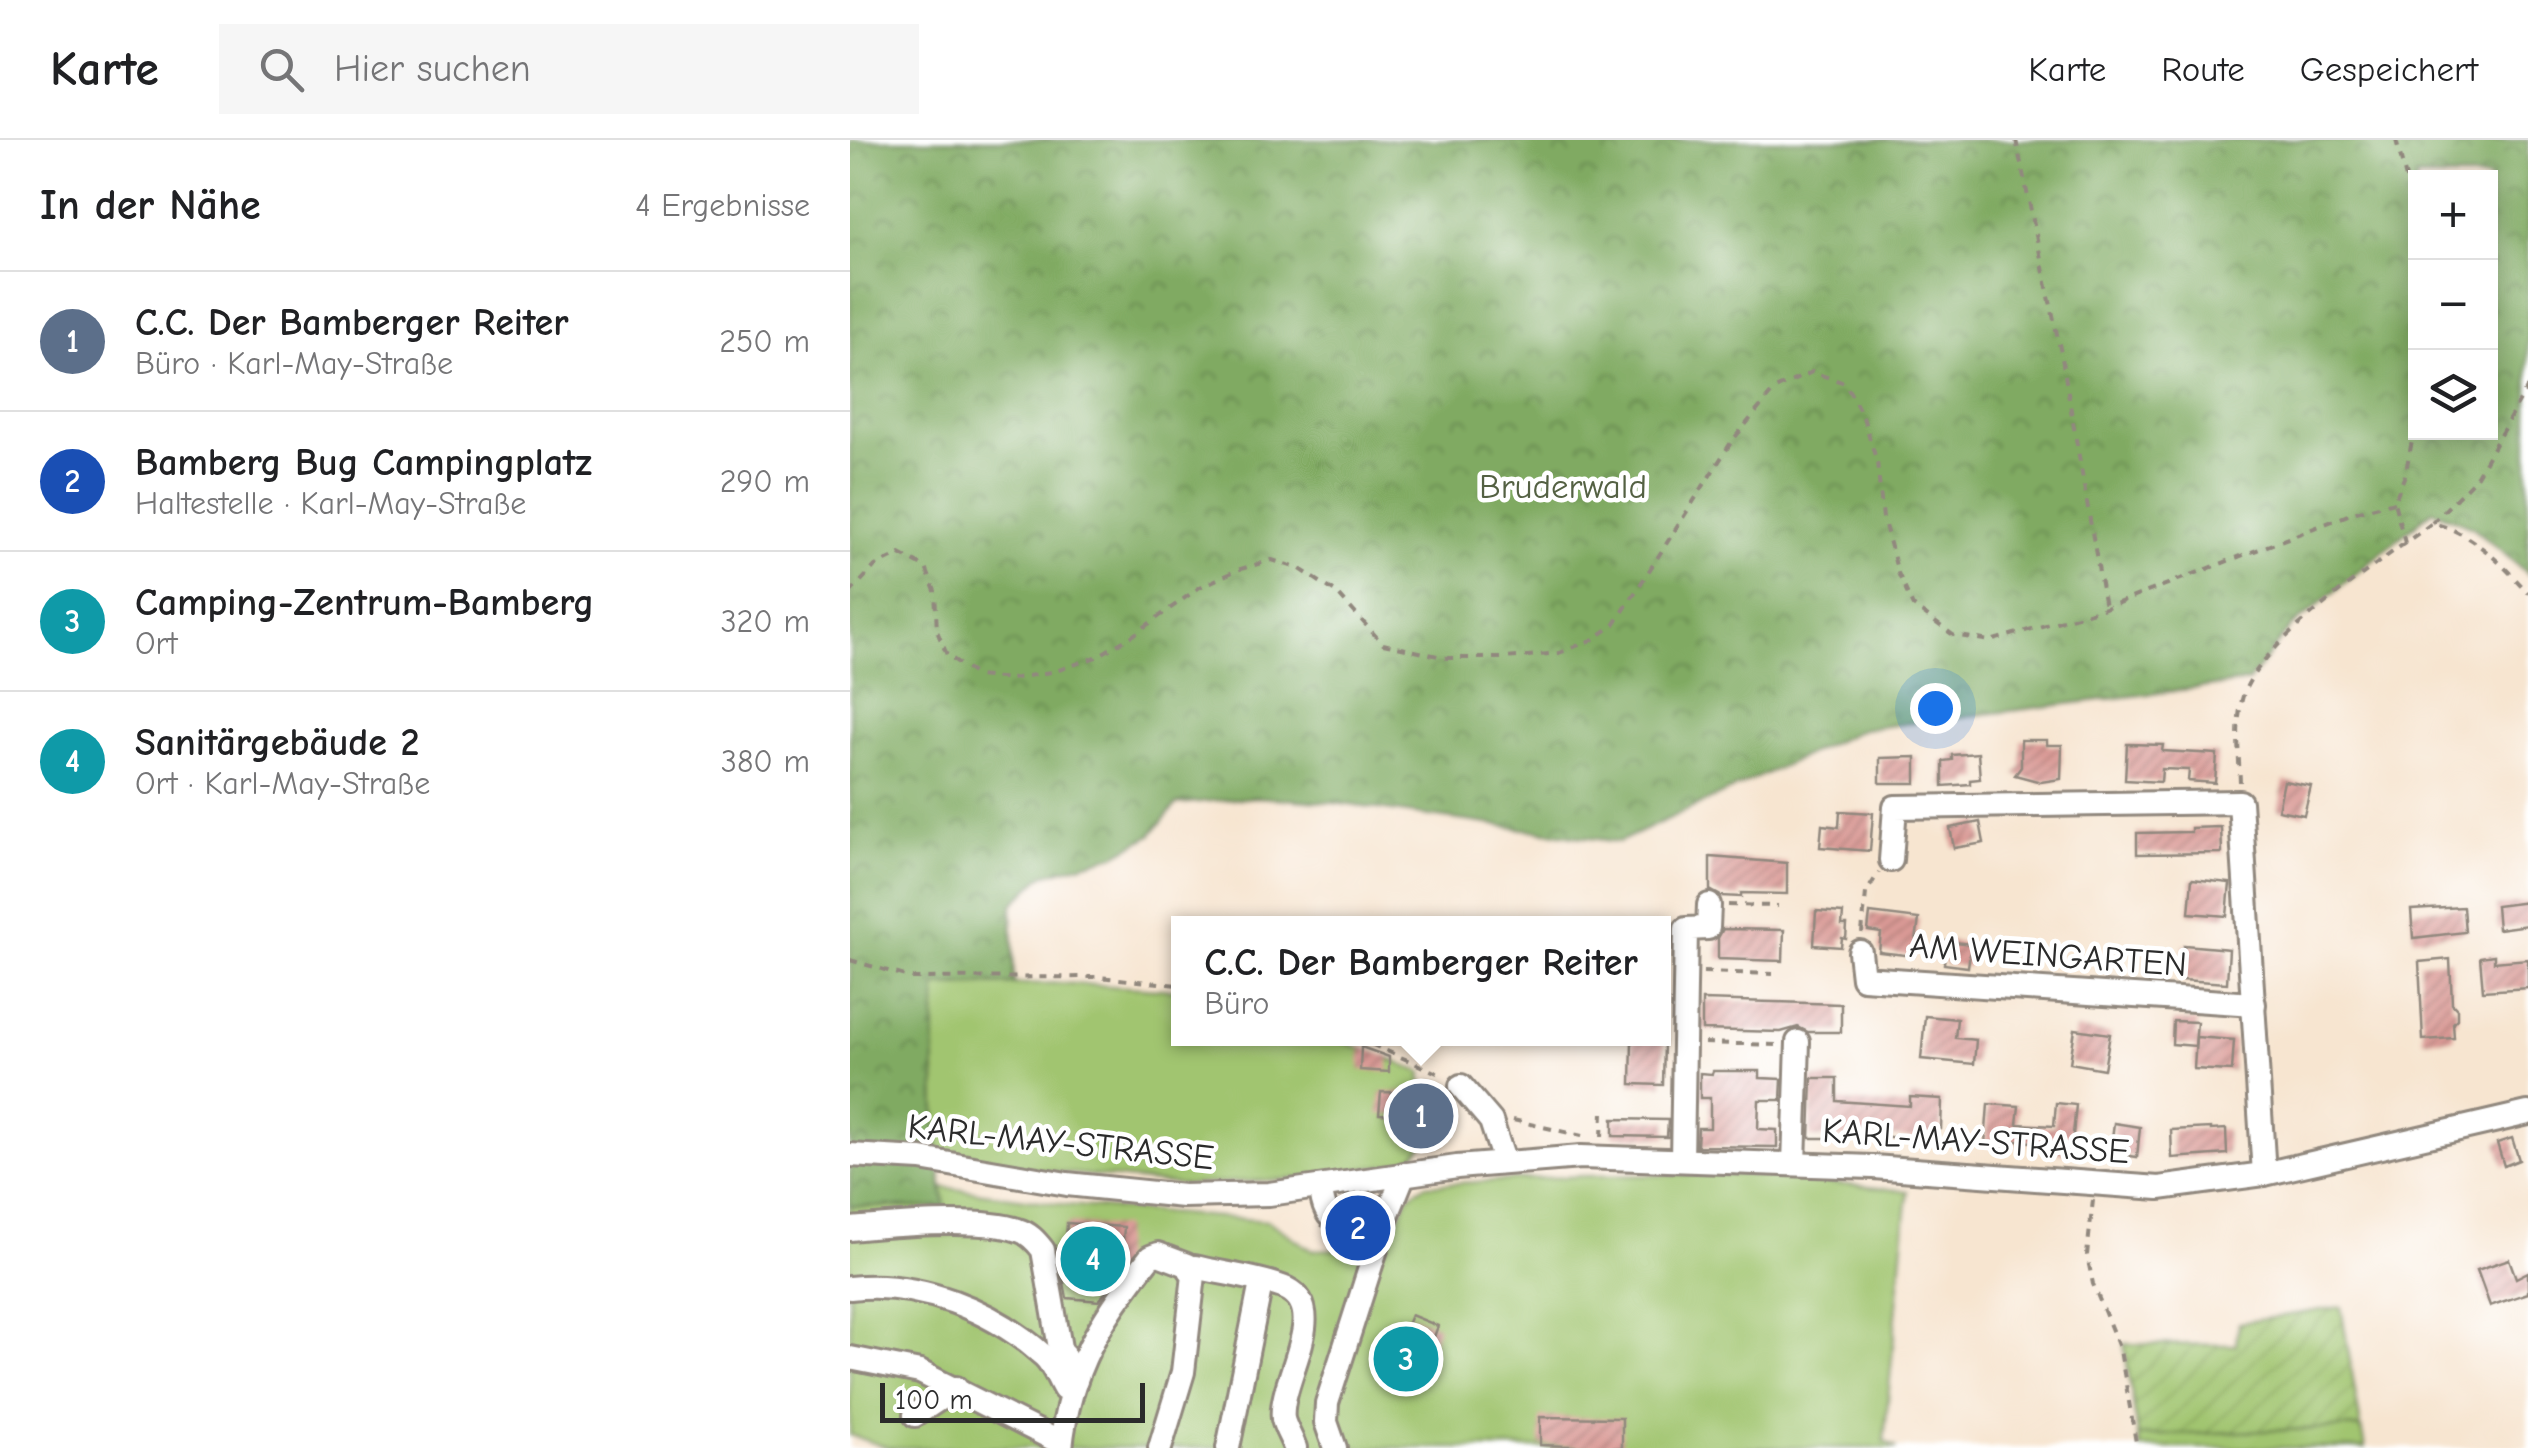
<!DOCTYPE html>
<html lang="de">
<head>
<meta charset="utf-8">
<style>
	body { margin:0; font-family:"Comic Neue",sans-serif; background:#f6f6f6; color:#202124 }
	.controls { position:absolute; right:30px; top:30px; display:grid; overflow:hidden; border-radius:0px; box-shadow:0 5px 25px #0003 }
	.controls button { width:90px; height:90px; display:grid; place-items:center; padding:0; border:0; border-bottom:2px solid #e0e0e0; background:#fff; color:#202124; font:50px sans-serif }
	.scale { position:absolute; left:30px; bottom:25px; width:265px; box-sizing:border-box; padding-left:10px; border:5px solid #2b2b2b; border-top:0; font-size:28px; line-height:35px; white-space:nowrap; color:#2b2b2b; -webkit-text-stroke:8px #fff; paint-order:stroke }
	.you { position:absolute; left:1085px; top:568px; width:35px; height:35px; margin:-25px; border:8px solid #fff; border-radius:50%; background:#1a73e8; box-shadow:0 0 0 15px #1a73e833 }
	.badge { display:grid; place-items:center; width:65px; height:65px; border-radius:50%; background:#1f6fb2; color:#fff; font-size:32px; font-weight:700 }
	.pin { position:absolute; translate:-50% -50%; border:5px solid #fff; box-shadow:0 2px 10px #0006 }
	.popup { position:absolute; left:321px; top:776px; width:500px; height:130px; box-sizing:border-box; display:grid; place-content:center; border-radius:0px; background:#fff; filter:drop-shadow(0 2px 8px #0005); font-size:32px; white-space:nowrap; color:#757577 }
	.popup b { font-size:38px; color:#202124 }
	.popup::after { content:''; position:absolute; left:50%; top:100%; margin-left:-20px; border:20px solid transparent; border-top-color:#fff }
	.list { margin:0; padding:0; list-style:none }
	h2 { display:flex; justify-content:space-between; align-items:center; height:130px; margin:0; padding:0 40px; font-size:42px }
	h2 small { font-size:32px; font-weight:400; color:#757577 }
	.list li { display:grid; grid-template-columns:65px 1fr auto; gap:30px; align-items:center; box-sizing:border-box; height:140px; padding:0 40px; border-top:2px solid #e0e0e0 }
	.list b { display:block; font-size:38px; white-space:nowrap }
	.list p { margin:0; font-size:32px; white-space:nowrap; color:#757577 }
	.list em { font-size:32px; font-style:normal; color:#757577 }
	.icon { flex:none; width:55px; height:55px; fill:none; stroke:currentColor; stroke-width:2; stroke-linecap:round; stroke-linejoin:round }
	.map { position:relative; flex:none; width:1678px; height:1308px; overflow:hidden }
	header { display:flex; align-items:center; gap:60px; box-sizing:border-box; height:140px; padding:0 50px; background:#fff; border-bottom:2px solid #e0e0e0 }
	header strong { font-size:48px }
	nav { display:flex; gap:55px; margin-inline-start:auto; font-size:35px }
	.search { width:700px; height:90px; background:#f6f6f6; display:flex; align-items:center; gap:25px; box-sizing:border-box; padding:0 35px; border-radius:0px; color:#757577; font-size:38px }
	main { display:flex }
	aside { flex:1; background:#fff }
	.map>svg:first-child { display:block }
</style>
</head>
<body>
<header>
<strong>Karte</strong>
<div class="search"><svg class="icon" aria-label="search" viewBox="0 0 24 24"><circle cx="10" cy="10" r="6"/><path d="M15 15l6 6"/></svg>Hier suchen</div>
<nav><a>Karte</a><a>Route</a><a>Gespeichert</a></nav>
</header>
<main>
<aside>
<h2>In der Nähe<small>4 Ergebnisse</small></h2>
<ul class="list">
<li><span class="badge" style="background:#5c6f8a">1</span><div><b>C.C. Der Bamberger Reiter</b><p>Büro · Karl-May-Straße</p></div><em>250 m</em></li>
<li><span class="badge" style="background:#1a4fb4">2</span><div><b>Bamberg Bug Campingplatz</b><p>Haltestelle · Karl-May-Straße</p></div><em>290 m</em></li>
<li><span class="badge" style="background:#0f9aa8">3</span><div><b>Camping-Zentrum-Bamberg</b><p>Ort</p></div><em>320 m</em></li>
<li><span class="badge" style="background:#0f9aa8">4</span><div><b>Sanitärgebäude 2</b><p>Ort · Karl-May-Straße</p></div><em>380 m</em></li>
</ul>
</aside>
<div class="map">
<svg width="1678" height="1308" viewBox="0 0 1678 1308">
	<defs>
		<pattern id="forest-crowns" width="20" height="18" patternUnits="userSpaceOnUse" patternTransform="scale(2.5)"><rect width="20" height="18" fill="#80aa62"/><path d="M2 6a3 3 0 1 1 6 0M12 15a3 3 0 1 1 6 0" fill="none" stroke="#698b51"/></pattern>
		<pattern id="garden-furrows" width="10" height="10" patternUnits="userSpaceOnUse" patternTransform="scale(2.5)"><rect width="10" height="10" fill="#a1c56f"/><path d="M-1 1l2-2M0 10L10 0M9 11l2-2" fill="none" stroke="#8ba960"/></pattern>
		<pattern id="building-hatch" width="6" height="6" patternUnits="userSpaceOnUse" patternTransform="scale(2.5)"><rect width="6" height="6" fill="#da9a95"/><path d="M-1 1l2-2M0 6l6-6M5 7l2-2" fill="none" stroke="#b17e7a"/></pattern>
	</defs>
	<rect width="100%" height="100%" fill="#fff"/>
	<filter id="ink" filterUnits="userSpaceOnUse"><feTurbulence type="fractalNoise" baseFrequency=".01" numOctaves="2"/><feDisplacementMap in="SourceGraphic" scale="20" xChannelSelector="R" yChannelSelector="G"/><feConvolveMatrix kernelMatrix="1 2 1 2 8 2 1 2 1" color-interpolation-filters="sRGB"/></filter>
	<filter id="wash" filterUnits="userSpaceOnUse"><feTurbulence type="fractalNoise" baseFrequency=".0048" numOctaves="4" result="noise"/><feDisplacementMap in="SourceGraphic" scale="40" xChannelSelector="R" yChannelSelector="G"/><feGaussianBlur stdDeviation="2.25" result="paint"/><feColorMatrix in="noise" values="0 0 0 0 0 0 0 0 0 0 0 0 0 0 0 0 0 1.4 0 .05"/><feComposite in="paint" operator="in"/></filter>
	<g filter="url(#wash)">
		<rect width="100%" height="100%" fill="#f7e5d0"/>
		<g fill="#a1c56f" stroke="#66784d" stroke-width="2.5">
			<path d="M210,843L328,850V898L487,899L572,932C569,968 600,973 570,1009C563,1017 560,1020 549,1023L458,1038L334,1045L187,1030L87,1012L84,899L86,846Z"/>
			<path d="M0,1034L218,1065L418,1081L462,1110L537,1107L558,1056L575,1045L731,1036L891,1034L1058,1051L1034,1301L1047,1308H39L0,1295Z"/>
			<path d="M1511,1287L1515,1308H1290L1288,1296Z"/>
		</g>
		<path fill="url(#forest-crowns)" stroke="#566a46" stroke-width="2.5" fill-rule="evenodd" d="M0,0H1678V434L1623,387L1583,370L1439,489L1398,542L1012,589L769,702L485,663L407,657L327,664L301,695L265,715L193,735L162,765L164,844L86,846C83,921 84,995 95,1068L0,1066ZM1566,38H1640V292H1566Z"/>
		<path fill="url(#garden-furrows)" stroke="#66784d" stroke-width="2.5" d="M1491,1167L1511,1287L1288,1296L1274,1204L1386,1205L1388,1183Z"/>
		<g id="blocks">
			<g fill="url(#building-hatch)">
				<path d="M1171,600H1197V605H1212L1211,639L1191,642L1165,635L1171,627Z"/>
				<path d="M1277,604L1313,605L1312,611L1367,614L1365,643L1338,641L1339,630L1312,629L1311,642L1275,640Z"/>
				<path d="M1128,613L1130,639L1120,640V644L1093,646V621L1102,620V615Z"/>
				<path d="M1066,617V643H1030V618Z"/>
				<path d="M1434,641L1461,646L1454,675L1428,670Z"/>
				<path d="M990,671L1023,673L1020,711L970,707L972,685L989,687Z"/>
				<path d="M1130,682L1134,703L1104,708L1100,688Z"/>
				<path d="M1371,687L1372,713L1287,714V693L1341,692V688Z"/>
				<path d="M860,717L937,723V754L891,753V757L871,756L860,750Z"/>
				<path d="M1342,739L1380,743L1377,776L1339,773Z"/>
				<path d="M1678,762V785L1648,789L1646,766Z"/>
				<path d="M1613,767L1615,792L1563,798L1561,770Z"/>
				<path d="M966,771L993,773L992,785H997L996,799L992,798L991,807L964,805Z"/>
				<path d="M1020,773L1069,779L1064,816L1029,812L1031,793L1018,791Z"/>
				<path d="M873,789L934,790L933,821L868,819V798Z"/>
				<path d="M1096,801L1121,804L1118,827L1094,824Z"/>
				<path d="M1334,805L1379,809L1377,843L1332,840Z"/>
				<path d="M1644,815V822L1678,819V848L1633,851L1630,817Z"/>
				<path d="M1600,819L1602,864L1607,869V879L1603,883L1604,898L1573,900L1569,822Z"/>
				<path d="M852,860L991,864V892H958L948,887L931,892L852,890Z"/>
				<path d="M1075,876L1107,879L1105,898L1126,900L1124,924L1071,919Z"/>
				<path d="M1323,881L1347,882L1345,906L1322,904Z"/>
				<path d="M1225,889L1260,894L1254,929L1220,923Z"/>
				<path d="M1346,897L1384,900L1382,931L1344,929Z"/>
				<path d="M782,901H814L813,945L781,944Z"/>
				<path d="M511,907L539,917V932L510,930Z"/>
				<path d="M863,931H910V938L932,939L931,960H909L908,989L927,990V1007L847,1006L848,988H860V958H850V933L862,934Z"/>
				<path d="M962,938H987V961L1060,966V957L1092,959L1091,989H1084V1000L997,994V998H960Z"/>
				<path d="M531,952L573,953L572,969H582L580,988L547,986L548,975L529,974Z"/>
				<path d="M1206,963L1226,965L1221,1014L1201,1011L1202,1003L1166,1001L1165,1007L1135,1004L1138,964L1169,966L1167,984L1204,986Z"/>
				<path d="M763,979L818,980L817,997L763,996Z"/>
				<path d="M1264,983L1290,987L1287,1017L1260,1013Z"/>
				<path d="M1361,988V990L1376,989L1377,1014L1322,1018L1321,990Z"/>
				<path d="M1662,998L1669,1020L1654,1026L1647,1003Z"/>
				<path d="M217,1083L274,1087L271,1129L266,1130L265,1138L249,1161L217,1158L213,1138Z"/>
				<path d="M1659,1119L1666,1138L1678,1132V1153L1640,1166L1627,1130Z"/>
				<path d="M561,1175L588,1186L580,1208L574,1205L560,1242L538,1233Z"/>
				<path d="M690,1277L772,1278V1308L690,1305Z"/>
			</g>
		</g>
	</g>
	<g filter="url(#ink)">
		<use href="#blocks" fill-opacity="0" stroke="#91887e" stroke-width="2.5"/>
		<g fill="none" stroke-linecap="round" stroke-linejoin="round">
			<g stroke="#91887e" stroke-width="28">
				<g id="minor">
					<path d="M1041,720L1045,667L1390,662L1414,1034"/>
					<path d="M1010,812L1013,838L1404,864"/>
					<path d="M611,946L641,981L654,1021"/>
					<path d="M0,1015L71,1019L217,1044L333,1056L419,1054L607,1027L731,1017L1023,1027L1309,1048L1414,1034L1678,973"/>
					<path d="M832,1020L836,789L858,788L859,765"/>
					<path d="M944,1024L948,902"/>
					<path d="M471,1047C474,1093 498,1084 535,1081"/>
					<path d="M0,1089C42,1085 130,1077 168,1090C179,1093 186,1101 193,1110L210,1208L226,1241"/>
					<path d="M340,1130L345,1127C369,1133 416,1139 437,1149C481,1171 428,1242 433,1279C435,1288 442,1299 445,1308"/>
					<path d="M0,1148C68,1140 143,1170 194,1216C203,1224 208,1239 214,1249"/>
					<path d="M0,1218L70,1232L211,1303"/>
					<path d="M65,1275L106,1248"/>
					<path d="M211,1308C219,1229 252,1177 300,1117L308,1114L337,1125L344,1135L333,1232L310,1308"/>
					<path d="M378,1308L411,1143"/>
					<path d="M485,1308L476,1282L477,1263L535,1081L554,1034"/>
				</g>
			</g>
			<g stroke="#91887e" stroke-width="4" stroke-dasharray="8 8" stroke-linecap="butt">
				<path d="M1166,0L1212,218L1255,467"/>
				<path d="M1546,0L1566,76"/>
				<path d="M1582,383L1625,339L1678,246"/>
				<path d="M1555,403L1544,362L1555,335L1566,282"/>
				<path d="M0,453L25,426L50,414L76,428L85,451L87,491L97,515L127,536L161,539L206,531L246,517L282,496L350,447L387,430L422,420L450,429L487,453L533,504L597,518H655L709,513L742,500L765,484L882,301L925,249L962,232L995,243L1013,277L1027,322L1033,378L1048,433L1063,466L1103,495L1140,501L1255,468L1506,372L1544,362"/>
				<path d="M1390,642C1389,615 1385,582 1393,556C1409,501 1534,420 1582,383C1620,391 1653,424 1678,453"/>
				<path d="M878,765L928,766"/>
				<path d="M1012,793L1016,753L1029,732"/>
				<path d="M0,820L62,838L249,837L328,845"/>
				<path d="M853,832L923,834"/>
				<path d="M507,898L594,936"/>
				<path d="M854,903L926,905"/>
				<path d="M663,980L732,996"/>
				<path d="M752,997L753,972"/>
				<path d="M1243,1060L1237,1115L1243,1144L1270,1210L1287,1308"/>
			</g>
			<use href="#minor" stroke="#fff" stroke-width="22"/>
		</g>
	</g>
	<g text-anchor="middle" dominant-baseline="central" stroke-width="9" stroke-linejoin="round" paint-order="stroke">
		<g font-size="35" fill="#546143" stroke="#fff">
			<text x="713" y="346">Bruderwald</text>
		</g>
		<g font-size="35" fill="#2b2b2b" stroke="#fff">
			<text transform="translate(1198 815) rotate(4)">AM WEINGARTEN</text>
			<text transform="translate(1126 1001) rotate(4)">KARL-MAY-STRASSE</text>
			<text transform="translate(211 1002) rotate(6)">KARL-MAY-STRASSE</text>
		</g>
	</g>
</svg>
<div class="controls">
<button>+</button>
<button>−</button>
<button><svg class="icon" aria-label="layers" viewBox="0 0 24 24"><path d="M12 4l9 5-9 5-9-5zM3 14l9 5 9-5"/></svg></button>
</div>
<div class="scale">100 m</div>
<div class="you"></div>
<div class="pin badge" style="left:571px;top:976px;background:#5c6f8a">1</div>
<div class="popup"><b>C.C. Der Bamberger Reiter</b>Büro</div>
<div class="pin badge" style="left:508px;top:1088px;background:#1a4fb4">2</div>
<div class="pin badge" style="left:556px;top:1219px;background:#0f9aa8">3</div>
<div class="pin badge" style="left:243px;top:1119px;background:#0f9aa8">4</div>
</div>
</main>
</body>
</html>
